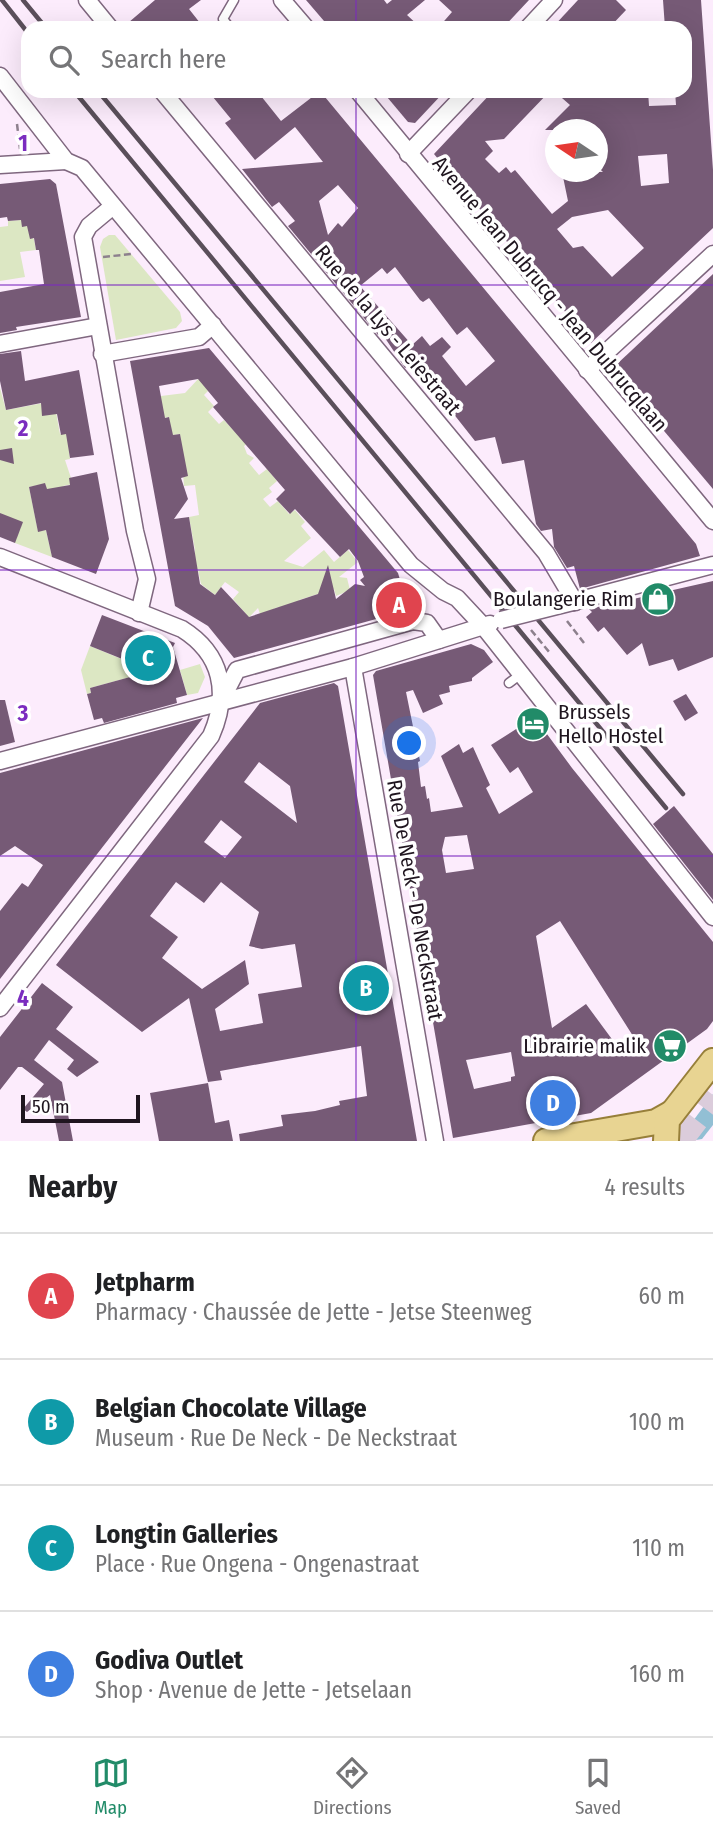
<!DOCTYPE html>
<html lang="en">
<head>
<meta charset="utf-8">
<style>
	body { margin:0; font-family:"Fira Sans Condensed",sans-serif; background:#f2f2f2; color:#202124 }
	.compass { position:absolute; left:545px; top:119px; width:63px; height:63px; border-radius:50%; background:#fff; box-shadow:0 7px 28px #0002; rotate:283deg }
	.scale { position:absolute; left:21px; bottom:18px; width:119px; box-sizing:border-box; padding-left:7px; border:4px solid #1f151f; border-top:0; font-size:19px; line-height:24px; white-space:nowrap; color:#1f151f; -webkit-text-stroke:5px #fff; paint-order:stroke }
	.you { position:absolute; left:410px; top:744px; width:24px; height:24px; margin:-18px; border:5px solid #fff; border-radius:50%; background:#1a73e8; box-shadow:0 0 0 10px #1a73e833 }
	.badge { display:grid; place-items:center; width:46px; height:46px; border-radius:50%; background:#218b68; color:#fff; font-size:23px; font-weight:700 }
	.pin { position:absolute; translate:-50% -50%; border:4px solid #fff; box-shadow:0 2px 7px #0006 }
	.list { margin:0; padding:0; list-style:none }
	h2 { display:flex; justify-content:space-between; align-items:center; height:91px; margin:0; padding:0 28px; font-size:30px }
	h2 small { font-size:23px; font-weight:400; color:#757577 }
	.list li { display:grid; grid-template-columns:46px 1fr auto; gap:21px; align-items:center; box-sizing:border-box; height:126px; padding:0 28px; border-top:2px solid #e0e0e0 }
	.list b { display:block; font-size:26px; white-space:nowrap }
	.list p { margin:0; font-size:23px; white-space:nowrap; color:#757577 }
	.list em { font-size:23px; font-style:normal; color:#757577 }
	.icon { flex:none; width:38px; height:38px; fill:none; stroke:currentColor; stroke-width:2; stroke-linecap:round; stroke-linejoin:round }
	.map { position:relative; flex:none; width:713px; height:1141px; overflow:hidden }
	.search { position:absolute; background:#fff; box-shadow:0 7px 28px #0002; left:21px; right:21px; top:21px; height:77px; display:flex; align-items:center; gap:18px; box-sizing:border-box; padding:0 24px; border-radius:21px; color:#757577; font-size:26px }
	.sheet { height:595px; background:#fff }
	nav { display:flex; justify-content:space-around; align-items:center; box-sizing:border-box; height:98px; border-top:2px solid #e0e0e0; background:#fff; font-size:19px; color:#757577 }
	nav a { display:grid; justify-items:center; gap:4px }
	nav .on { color:#218b68 }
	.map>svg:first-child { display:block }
</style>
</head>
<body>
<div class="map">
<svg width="713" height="1141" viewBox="0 0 713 1141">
	<rect width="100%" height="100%" fill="#fcecfc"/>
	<g fill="#dce7c3">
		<path d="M32,200L29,235L34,239L36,250L20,252L25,277L0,281V227L8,226V221L21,220Z"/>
		<path d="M109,235H115L180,312L182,321L176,328L116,340L100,247L103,239Z"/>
		<path d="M200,377L208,391L204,395L214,406L208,412L219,424L224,420L236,433L247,423L253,439L244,446L247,454L254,458L249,463L259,475L267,469L277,481L269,488L272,492L263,499L270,507L278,501L289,514L295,510L305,522L301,526L311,538L284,561L303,567L324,550L334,562L348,550L358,562L339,577L347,578L350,590L336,596L334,589L299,600V604L275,608L262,620L258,608L239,628L235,621L246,614L233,599L239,592L225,582L215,595L201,584L198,570L191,571L195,550L189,517L199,515L195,485L184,486L180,434L167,436L169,417L160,419L161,396L185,393Z"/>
		<path d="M0,388L6,410L54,401L60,434L67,433L70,459L65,460L73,484L63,486L54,527L45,484L29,487L38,531L46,530L52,557L15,543L0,513Z"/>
		<path d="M90,646L146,669L145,673L90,688L91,693L87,694L81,670Z"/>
		<path d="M200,664L205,677L198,693L187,695L180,670Z"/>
	</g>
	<path fill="#92bfd4" d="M713,1094V1125L702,1139L690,1141L686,1135L687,1129Z"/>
	<g fill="#765a76" fill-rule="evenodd">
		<path d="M155,0H201L189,9L204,28H122Z"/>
		<path d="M306,0H384L387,4L392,0H425L407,15L421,28H330Z"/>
		<path d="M439,0H529L503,28H438L452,12Z"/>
		<path d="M578,0H616L626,10L609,28H552Z"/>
		<path d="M663,0H701L713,170V228L591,343L434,154L493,91H550L504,139L485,141L493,151L485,159L499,173L506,167L511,173L515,170L552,214L568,201L562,172H603L598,167V130H545L570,105L554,91H648L649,106L676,105L675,91H685V28H665ZM667,154L669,183L641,186L638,156ZM608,210L644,248L612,277L583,246L573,248L557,229L572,217Z"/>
		<path d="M208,91H257L281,121L320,91L696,544L700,556L580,589L574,566L567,568L554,547L552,529L541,531L536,524L524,460L502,464L495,437L475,441L445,403L440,406L432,395L435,392L411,363L405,368L381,332L378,335L288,226L295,221L279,202L272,207L242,169L323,162L295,127L255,160L225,123L231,119ZM338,185L358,208L342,227L338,223L328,235L319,201ZM395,267L420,300L423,302L429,298L457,335L467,327L495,361L466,386L442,356L451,347L442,337L430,346L422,336L412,345L360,286L382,268L387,274Z"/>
		<path d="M382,91H445L415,123L408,122Z"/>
		<path d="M50,179L56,184L81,317L16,327L17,330L0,333V292L44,284L39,250H36L34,238L30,239L27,226L22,227L21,220L8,221L7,217L0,218V184Z"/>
		<path d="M713,274V489L616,374V365Z"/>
		<path d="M209,348L398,573L409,610L234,658L208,626L175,606L130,361ZM198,379L218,403L213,407L285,490L276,499L290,514L295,509L340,557L349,549L358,561L364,577L360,580L365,586L355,584L336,599L328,565L318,594L249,617L221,587L215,595L200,584L189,517L174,519L188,499L181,478L188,476L180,434L173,435L169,417L165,418L159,386Z"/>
		<path d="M21,351L25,381L79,370L94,455L70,458L66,434L61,435L57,414L42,416L41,403L6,410L0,381V354Z"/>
		<path d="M12,448L14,464L0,460V450Z"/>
		<path d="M97,472L109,539L96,574L52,557L46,530L38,532L29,487L45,483L47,489L70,485L69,478Z"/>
		<path d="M0,513L23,522L15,543L0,537Z"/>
		<path d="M713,581V657L678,671L673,659L649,666L642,643L627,655L604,627L598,632L586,617L592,612L589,609Z"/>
		<path d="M102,615L175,643L173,647L187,695L176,698L177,703L104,723L102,718L94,720L87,694L91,693L90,688L152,671L90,646Z"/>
		<path d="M471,644L484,650L493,662L472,678V681L449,686L450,692L439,695L443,704L423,713L413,690L406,692L420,761L418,762L421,787L425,786L427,799L429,798L431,812L463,807L441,756L459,744L463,753L473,747L490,785L486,788L499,814L533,792L518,767L510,773L491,745L524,724L519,718L530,711L572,768L713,942V1021L707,1029L591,1113L453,1138L373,675L376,671ZM467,835L474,869L446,873L442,850L445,837ZM560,921L633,1036L617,1046L586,1004L552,1028L536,936ZM511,1052L515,1076L511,1077V1081L474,1089L466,1060Z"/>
		<path d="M334,683L338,686L417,1141H240L239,1134L283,1126L281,1115L315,1111L340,1105L339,1101L367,1096L361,1046L220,1071L222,1080L208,1082L189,998L142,1032L56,965L260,703ZM259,762L290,786L297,823L244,782ZM221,820L242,837L225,858L204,842ZM176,882L204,903L221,882L259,912L249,946L262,949L295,944L302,987L258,994L263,1023L220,1031L215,1009L249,984L245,960L202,989L162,958L178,937L150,916Z"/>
		<path d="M686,694L698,713L685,721L673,701Z"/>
		<path d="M0,700H5L15,742L0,746Z"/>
		<path d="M203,718L143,795L0,979V911L22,883L28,887L43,865L15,846L0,856V773Z"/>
		<path d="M674,806L713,854V900L653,824Z"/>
		<path d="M42,983L73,1007L56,1029L99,1062L77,1077L67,1069L74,1060L49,1040L34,1060L62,1082L73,1141H59L50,1095L27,1112L23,1109L44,1084L22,1067H18L0,1090V1037Z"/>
		<path d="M208,1083L215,1123L229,1120L233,1141H159L150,1093Z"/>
	</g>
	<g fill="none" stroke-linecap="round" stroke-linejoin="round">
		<path stroke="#dbccdb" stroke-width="28" stroke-dasharray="28 14" stroke-linecap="butt" d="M678,1141L713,1095"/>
		<g stroke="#7f677f" stroke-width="11">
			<g id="lane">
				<path d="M230,28L223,19L234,0"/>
				<path d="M509,683L521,674"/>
			</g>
		</g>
		<g stroke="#7f677f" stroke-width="19">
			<g id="street">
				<path d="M87,0L110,28"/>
				<path d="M282,0L306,28"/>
				<path d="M528,28L554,0"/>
				<path d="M0,76L66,161L82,168L411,565L443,591L457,598L484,627L713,917"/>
				<path d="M162,91L546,553L575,602"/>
				<path d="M358,91L713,521"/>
				<path d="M408,154L468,91"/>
				<path d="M0,165L66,161"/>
				<path d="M113,206L89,226L83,237L135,531L147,579L139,613"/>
				<path d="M0,344L98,326"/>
				<path d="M102,354L199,337L213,325"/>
				<path d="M587,370L713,254"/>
				<path d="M0,557L182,629C222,654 230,693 211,736L0,1008"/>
				<path d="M573,602L713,565"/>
				<path d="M353,667L435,1141"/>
				<path d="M224,695L237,670L413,621L427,623L439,640"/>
				<path d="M0,761L353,667L490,624"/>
			</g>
		</g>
		<g stroke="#977f3a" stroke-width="28">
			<g id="primary">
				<path d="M546,1141L656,1122L672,1113"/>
				<path d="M666,1141L667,1120L713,1061"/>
			</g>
		</g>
		<g stroke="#8d808d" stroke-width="2.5" stroke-dasharray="7 3.5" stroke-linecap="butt">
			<path d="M17,124L20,149"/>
			<path d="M103,257L131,254"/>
			<path d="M567,621L584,643"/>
			<path d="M531,630L550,653"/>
		</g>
		<use href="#lane" stroke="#fff" stroke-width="8"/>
		<use href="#street" stroke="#fff" stroke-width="16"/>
		<use href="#primary" stroke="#e8d492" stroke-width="24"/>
		<g stroke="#5a4f5a" stroke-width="4.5">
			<path d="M2,0L28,33"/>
			<path d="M23,0L46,28"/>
			<path d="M74,91L666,808"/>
			<path d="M98,91L683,794"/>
		</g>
		<g stroke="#7f677f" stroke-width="19" stroke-linecap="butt">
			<path id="street-bridge" d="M501,620L573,602"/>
		</g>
		<use href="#street-bridge" stroke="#fff" stroke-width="16"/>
	</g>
	<path fill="none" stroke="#7b2cbf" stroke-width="2" stroke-opacity="0.55" d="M356,0V28M356,91V1141M0,285H713M0,570H713M0,856H713"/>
	<defs>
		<g id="shop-disc" transform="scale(1.75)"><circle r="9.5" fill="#218b68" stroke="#fff"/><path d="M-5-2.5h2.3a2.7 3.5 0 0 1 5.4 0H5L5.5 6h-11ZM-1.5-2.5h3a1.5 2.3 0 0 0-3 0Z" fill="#fff"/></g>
		<g id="hotel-disc" transform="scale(1.75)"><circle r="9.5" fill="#218b68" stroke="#fff"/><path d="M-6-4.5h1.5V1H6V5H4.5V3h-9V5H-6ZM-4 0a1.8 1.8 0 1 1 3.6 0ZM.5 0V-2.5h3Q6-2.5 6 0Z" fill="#fff"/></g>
		<g id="supermarket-disc" transform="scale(1.75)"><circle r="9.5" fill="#218b68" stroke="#fff"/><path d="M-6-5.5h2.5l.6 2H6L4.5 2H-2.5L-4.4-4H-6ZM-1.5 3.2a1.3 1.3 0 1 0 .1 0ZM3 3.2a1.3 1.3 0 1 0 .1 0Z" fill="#fff"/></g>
	</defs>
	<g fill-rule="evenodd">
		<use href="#shop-disc" x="658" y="599"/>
		<use href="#hotel-disc" x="533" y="724"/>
		<use href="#supermarket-disc" x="670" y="1046"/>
	</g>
	<g text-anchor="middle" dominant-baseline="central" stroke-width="7" stroke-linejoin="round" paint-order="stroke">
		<g font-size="21" fill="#1f151f" stroke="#fff">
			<text transform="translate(550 294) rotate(50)">Avenue Jean Dubrucq - Jean Dubrucqlaan</text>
			<text transform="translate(388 330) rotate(50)">Rue de la Lys - Leiestraat</text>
			<text transform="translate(415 900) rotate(80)">Rue De Neck - De Neckstraat</text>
		</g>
		<g font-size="21" fill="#1f151f" stroke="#fff" text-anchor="end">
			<text x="634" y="599">Boulangerie Rim</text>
			<text x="558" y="712" text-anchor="start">Brussels<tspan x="558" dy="24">Hello Hostel</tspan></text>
			<text x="646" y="1046">Librairie malik</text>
		</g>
	</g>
	<g font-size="23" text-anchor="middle" font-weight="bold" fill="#7b2cbf" stroke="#fff" stroke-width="7" stroke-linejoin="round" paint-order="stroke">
		<text x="23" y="151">1</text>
		<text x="23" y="436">2</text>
		<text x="23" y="721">3</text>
		<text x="23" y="1006">4</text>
	</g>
</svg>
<svg class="compass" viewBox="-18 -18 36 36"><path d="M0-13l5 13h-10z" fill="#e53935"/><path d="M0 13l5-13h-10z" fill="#757577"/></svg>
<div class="scale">50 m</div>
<div class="you"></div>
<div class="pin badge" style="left:399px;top:605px;background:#e0444e">A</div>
<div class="pin badge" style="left:366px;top:988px;background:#0f9aa8">B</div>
<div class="pin badge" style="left:148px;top:658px;background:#0f9aa8">C</div>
<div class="pin badge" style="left:553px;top:1103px;background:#3f7fe0">D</div>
<div class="search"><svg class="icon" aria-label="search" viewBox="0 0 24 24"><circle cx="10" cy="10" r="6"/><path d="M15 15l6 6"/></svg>Search here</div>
</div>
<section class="sheet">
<h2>Nearby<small>4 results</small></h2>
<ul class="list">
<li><span class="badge" style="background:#e0444e">A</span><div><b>Jetpharm</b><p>Pharmacy · Chaussée de Jette - Jetse Steenweg</p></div><em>60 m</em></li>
<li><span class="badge" style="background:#0f9aa8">B</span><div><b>Belgian Chocolate Village</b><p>Museum · Rue De Neck - De Neckstraat</p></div><em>100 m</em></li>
<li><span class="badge" style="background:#0f9aa8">C</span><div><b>Longtin Galleries</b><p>Place · Rue Ongena - Ongenastraat</p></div><em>110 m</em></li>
<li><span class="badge" style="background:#3f7fe0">D</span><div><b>Godiva Outlet</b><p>Shop · Avenue de Jette - Jetselaan</p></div><em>160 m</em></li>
</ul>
</section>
<nav>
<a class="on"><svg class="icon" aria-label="map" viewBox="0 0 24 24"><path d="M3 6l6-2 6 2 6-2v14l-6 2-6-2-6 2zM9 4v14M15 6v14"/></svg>Map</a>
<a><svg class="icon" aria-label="directions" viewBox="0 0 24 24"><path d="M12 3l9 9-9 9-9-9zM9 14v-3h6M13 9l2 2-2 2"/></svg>Directions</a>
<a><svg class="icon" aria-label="saved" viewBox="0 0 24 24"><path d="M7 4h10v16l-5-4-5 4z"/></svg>Saved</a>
</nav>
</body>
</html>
